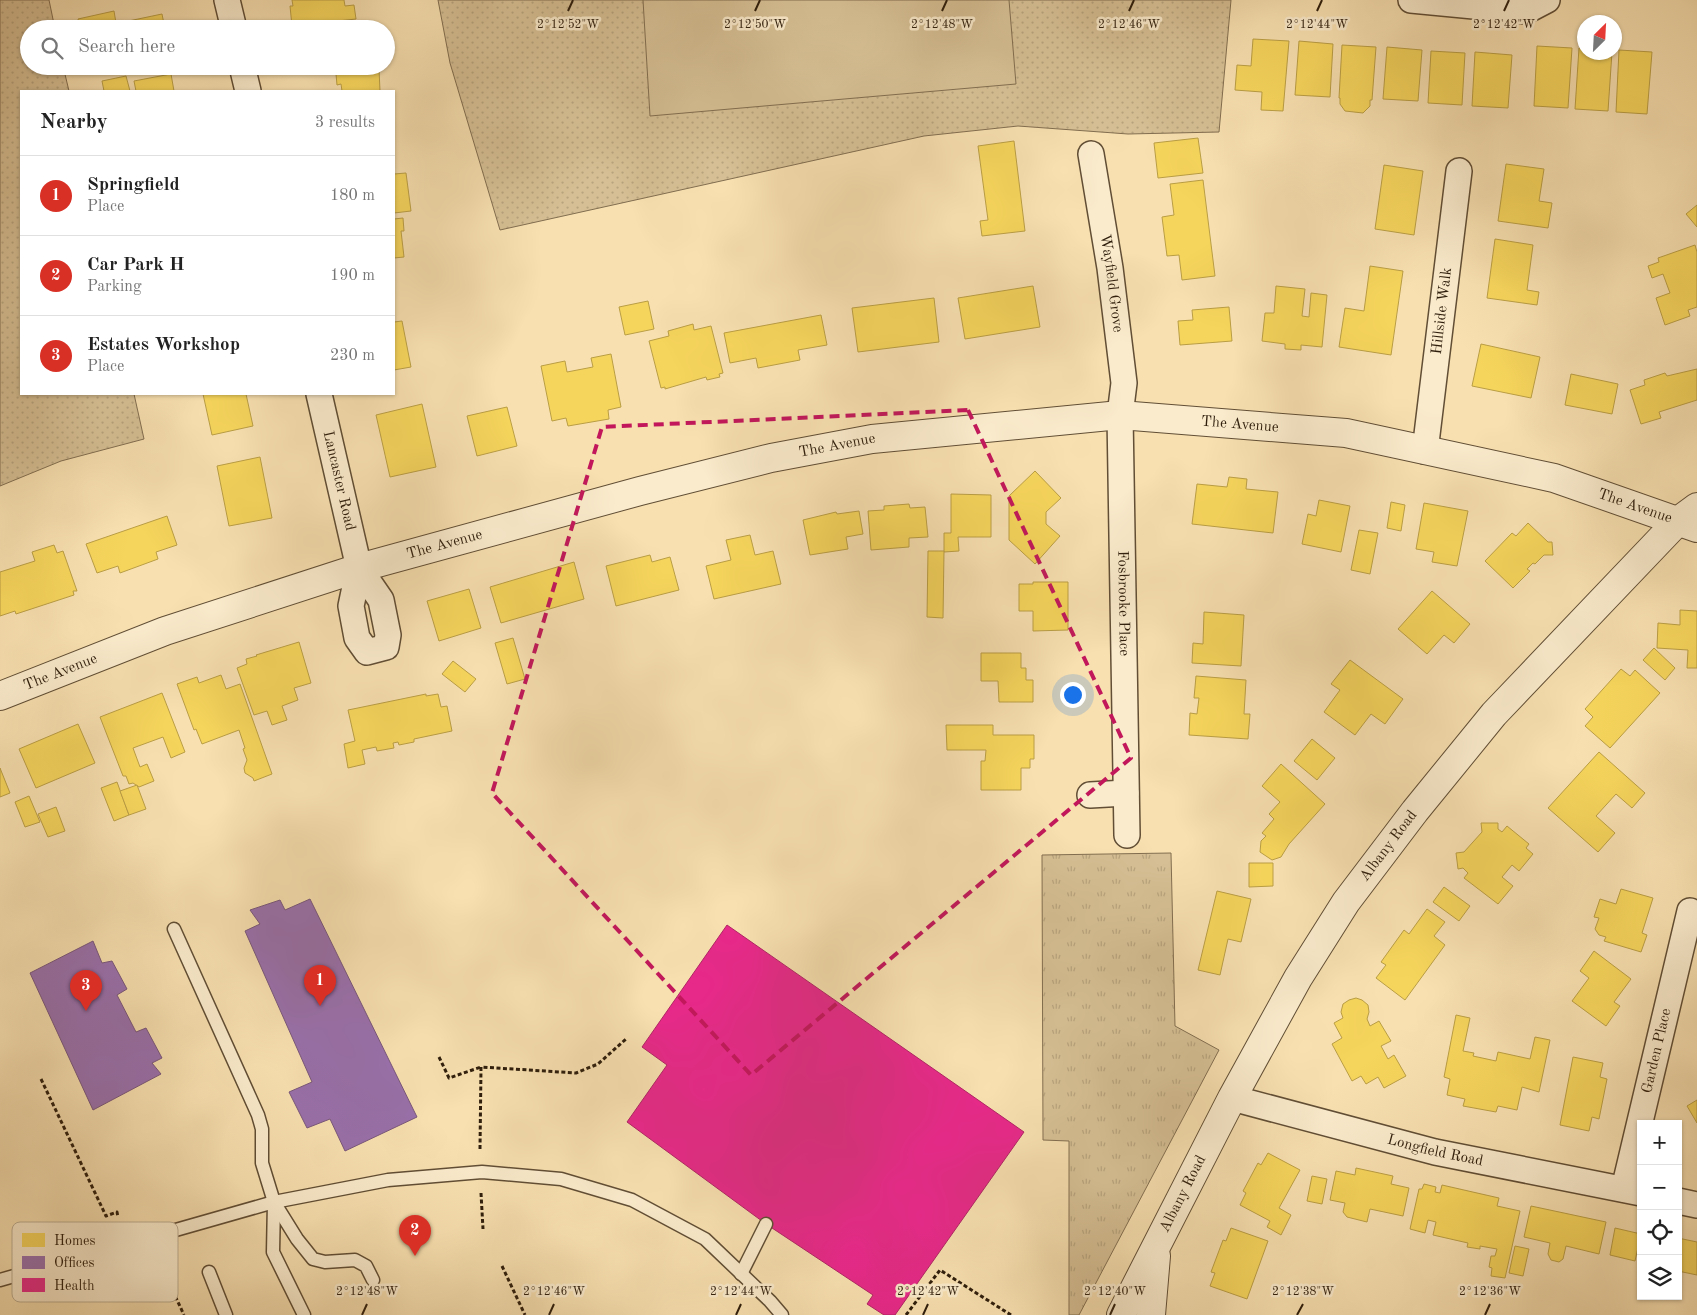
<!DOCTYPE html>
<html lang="en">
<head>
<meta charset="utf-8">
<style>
	body { margin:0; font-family:"Old Standard TT",serif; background:#f2f2f2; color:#222 }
	.controls { position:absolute; right:15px; bottom:15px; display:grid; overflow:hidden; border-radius:0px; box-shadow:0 1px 4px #0004 }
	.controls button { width:45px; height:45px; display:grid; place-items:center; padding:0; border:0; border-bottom:1px solid #e0e0e0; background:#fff; color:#222; font:25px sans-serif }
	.compass { position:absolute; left:1577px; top:15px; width:45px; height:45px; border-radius:50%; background:#fff; box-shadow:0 1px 4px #0004; rotate:24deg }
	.you { position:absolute; left:1072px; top:694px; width:18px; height:18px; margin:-12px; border:4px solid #fff; border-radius:50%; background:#1a73e8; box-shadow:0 0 0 8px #1a73e833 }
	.badge { display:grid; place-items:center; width:32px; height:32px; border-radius:50%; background:#d93025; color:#fff; font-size:16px; font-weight:700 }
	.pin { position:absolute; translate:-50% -41px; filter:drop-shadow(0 1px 2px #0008) }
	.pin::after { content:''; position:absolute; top:26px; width:18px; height:15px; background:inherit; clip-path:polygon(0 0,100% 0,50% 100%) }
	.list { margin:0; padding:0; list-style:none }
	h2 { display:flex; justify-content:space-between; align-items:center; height:65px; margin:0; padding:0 20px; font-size:21px }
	h2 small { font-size:16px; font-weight:400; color:#767676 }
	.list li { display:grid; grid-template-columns:32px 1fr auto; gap:15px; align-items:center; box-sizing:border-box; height:80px; padding:0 20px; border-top:1px solid #e0e0e0 }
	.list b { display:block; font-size:19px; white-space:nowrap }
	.list p { margin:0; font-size:16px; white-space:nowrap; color:#767676 }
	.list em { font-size:16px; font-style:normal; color:#767676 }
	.icon { flex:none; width:28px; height:28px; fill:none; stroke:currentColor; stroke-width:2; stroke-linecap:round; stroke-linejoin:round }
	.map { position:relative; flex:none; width:1697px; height:1315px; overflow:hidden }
	.search { position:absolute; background:#fff; box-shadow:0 1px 4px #0004; left:20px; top:20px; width:375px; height:55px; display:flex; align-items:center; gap:12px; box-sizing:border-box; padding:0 18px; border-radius:28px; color:#767676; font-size:19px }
	.panel { position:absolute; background:#fff; box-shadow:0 1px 4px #0004; left:20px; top:90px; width:375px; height:305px; border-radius:0px }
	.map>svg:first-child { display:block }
</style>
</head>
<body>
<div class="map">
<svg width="1697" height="1315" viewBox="0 0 1697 1315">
	<defs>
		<pattern id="grass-tufts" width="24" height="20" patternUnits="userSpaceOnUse" patternTransform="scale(1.25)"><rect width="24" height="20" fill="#d6bf94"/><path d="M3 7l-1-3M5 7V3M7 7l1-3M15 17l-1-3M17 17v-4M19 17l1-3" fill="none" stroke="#b8a47e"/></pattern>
		<pattern id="park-dots" width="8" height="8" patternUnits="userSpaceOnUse" patternTransform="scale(1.25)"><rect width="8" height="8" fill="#d6bf94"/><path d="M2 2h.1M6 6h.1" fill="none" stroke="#b8a47e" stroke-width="1.8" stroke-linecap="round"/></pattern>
	</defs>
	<rect width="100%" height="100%" fill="#f8e0b0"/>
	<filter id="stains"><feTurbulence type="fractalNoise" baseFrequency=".004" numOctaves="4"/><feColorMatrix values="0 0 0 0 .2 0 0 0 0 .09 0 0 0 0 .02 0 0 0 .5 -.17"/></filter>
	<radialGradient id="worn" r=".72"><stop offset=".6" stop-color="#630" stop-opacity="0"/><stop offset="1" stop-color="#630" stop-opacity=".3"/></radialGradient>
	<path fill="url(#grass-tufts)" stroke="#826e50" d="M1171,853L1175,1026L1219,1050L1079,1315H1069V1141L1043,1140L1042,855Z"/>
	<g fill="url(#park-dots)" stroke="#826e50">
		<path d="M0,0H49L55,29H29V66H63L69,91H21V394H134L144,439L61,461L0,486Z"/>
		<path d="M438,0H1231L1219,132L1128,134L1018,126L924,136L500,230L450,63Z"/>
	</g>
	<path fill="#d6bf94" stroke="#826e50" d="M643,0H1009L1016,84L650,116Z"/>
	<g fill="#f6d55c" stroke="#ba9e44">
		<path d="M292,0H344L345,6L354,5L356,19L292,26L290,6H293Z"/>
		<path d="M114,11L117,29H80L78,19Z"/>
		<path d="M162,14L165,29H120L119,23Z"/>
		<path d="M1253,39L1289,41L1283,111L1261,110L1262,92L1235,90L1237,65L1251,66Z"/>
		<path d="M1299,41L1333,44L1330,97L1295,95Z"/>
		<path d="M1342,45L1376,47L1372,100H1370V106L1363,113L1345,111L1340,104V98H1339Z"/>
		<path d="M1537,46L1572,48L1568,108L1534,106Z"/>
		<path d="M1387,47L1422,50L1418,101L1383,99Z"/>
		<path d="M1579,48L1584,49V52H1612L1608,111L1575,109Z"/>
		<path d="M1619,50L1652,52L1647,114L1616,112Z"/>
		<path d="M1431,51L1465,53L1462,105L1428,103Z"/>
		<path d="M1475,52L1512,55L1508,108L1472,106Z"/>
		<path d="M379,69L380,91H342L341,84L337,85L336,74Z"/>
		<path d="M171,74L174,91H136L134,81Z"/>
		<path d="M126,76L130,91H104L102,81Z"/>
		<path d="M1198,138L1203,173L1158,178L1154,143Z"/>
		<path d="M1014,141L1025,231L982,236L980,221L988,220L978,146Z"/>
		<path d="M1506,164L1544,169L1539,201L1552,203L1548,228L1498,221Z"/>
		<path d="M1384,165L1423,171L1414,235L1375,229Z"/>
		<path d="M406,173L411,211L394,213V174Z"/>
		<path d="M1203,180L1215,276L1182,280L1179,255L1167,256L1162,217L1174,215L1170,184Z"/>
		<path d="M1697,205V227L1686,214Z"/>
		<path d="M403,218L404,231H401L404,257L394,258V219Z"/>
		<path d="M1495,239L1533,245L1527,290L1539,292L1537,305L1487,298Z"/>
		<path d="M1695,245L1697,252V307L1688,310L1690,316L1665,325L1656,298L1670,293L1663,274L1652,278L1648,266L1659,262L1658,258Z"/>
		<path d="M1370,266L1403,271L1391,355L1339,347L1345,308L1364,311Z"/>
		<path d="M1033,286L1040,327L965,339L958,298Z"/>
		<path d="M1276,286L1305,289L1302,316L1309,317L1311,293L1327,295L1322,347L1301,345V350L1285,349V344L1262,341L1265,313H1274Z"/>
		<path d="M934,298L939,342L858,352L852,308Z"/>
		<path d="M648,301L654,329L625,335L619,307Z"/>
		<path d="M1229,307L1232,341L1180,345L1178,321L1193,320L1192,310Z"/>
		<path d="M821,315L827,345L798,350L800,360L758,368L756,358L730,363L724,333Z"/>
		<path d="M402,321L411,367L394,370V322Z"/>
		<path d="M693,324L694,330L711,326L723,373L719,374L720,377L707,380L706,377L665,389V387L661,388L649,341L669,336L668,331Z"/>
		<path d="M1481,344L1540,357L1531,398L1472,386Z"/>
		<path d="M611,354L621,407L608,410L609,419L568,426L566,418L552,421L541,366L565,361L567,372L593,367L591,358Z"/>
		<path d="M1697,369V400L1659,412L1661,418L1641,424L1630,390L1645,385L1644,380L1665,373L1667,376Z"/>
		<path d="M1571,374L1618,384L1612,414L1565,405Z"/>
		<path d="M203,394H246L253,426L212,435Z"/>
		<path d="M422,404L436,467L390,477L376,415Z"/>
		<path d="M507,407L517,446L477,456L467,416Z"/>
		<path d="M260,457L272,518L229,526L217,466Z"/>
		<path d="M1035,471L1061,498L1046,512V524L1060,536L1035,564L1009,540V496Z"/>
		<path d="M1229,477L1247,479L1246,489L1278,492L1273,533L1192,524L1197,484L1227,487Z"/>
		<path d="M951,494L991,495V537H958L959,551L944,552V533H951Z"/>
		<path d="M1319,500L1350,506L1341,552L1302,544L1308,514L1316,516Z"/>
		<path d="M1391,502L1405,505L1401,531L1387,528Z"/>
		<path d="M1424,503L1468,511L1457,566L1432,562L1434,552L1416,549Z"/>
		<path d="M909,504L910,508L925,507L928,537L909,538V547L871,550L868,511L884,510V506Z"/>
		<path d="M859,511L863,534L846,537L848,549L810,555L803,520L836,512L837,514Z"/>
		<path d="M167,516L177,545L156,552L158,559L120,573L118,566L97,573L86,544Z"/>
		<path d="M1528,523L1548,542H1552L1553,555H1544L1535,564L1533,563L1527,569L1530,571L1513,588L1485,561L1512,533L1516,536Z"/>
		<path d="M1359,530L1378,533L1370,574L1351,570Z"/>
		<path d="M750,535L755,555L773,551L781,584L714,599L706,566L731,560L726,540Z"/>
		<path d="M54,545L57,553L63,551L77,591H73L74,595L16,614L15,611L0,616V572L35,561L32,552Z"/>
		<path d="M928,551H944L943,618L927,617Z"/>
		<path d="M650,555L652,562L670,557L679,590L616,606L606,566Z"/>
		<path d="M574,562L584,599L501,623L490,587Z"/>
		<path d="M1033,582H1068V630L1033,631V611H1019V584H1033Z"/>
		<path d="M469,589L481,628L439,641L427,601Z"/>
		<path d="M1432,591L1470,624L1454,643L1444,635L1427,654L1398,629Z"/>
		<path d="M1680,610L1697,611V668H1687L1688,650L1657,648L1658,623L1680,625Z"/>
		<path d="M1204,612L1244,615L1241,666L1192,663L1193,643L1203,644Z"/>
		<path d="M513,638L525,679L507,684L495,643Z"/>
		<path d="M299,642L311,683L294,688L298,700L282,706L287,720L272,725L267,711L254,715L237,668L247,664L246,659L257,656L256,655Z"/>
		<path d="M1654,648L1675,668L1665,680L1643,660Z"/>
		<path d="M981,653H1021V668H1026V680H1033V702H999L998,681H981Z"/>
		<path d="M1350,660L1403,699L1385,724L1371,714L1355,735L1324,712L1340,690L1331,684Z"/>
		<path d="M453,661L476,679L465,692L442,674Z"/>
		<path d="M1621,669L1630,676L1635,670L1660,693L1610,748L1585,726L1593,717L1585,709Z"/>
		<path d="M221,675L226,689L240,684L272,774L254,781L253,778L245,773L244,768L247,760L243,749L245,748L239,730L202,744L196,729L194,730L177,684L197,677L199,683Z"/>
		<path d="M1196,676L1246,680L1244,714H1250L1248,739L1189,735L1190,713L1197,714L1199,698H1194Z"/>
		<path d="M162,693L185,752L171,758L163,737L133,748L140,767L147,764L154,781L139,787L133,783L129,784L126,776H123L100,717Z"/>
		<path d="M426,694V696L438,694L441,707L447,706L452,731L414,739V742L399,745L398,742L393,743L394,748L377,751L376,747L362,750L365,764L348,768L344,744L355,741L348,710Z"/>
		<path d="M78,724L95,763L36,788L19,749Z"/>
		<path d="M946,725H993V735H1034V759H1030V768H1021V790H981V761H985L986,750H947Z"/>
		<path d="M1312,739L1335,758L1317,780L1294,761Z"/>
		<path d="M1599,752L1645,793L1632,808L1616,794L1596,816L1615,833L1598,852L1548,808Z"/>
		<path d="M1281,764L1325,804L1289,844L1281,857L1272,860L1260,852L1261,841L1266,836L1262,833L1274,819L1269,814L1280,802L1262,786Z"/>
		<path d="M0,768L10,793L0,797Z"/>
		<path d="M117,782L129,815L114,821L101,788Z"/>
		<path d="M137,785L146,809L129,815L120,791Z"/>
		<path d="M29,796L40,822L25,827L15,802Z"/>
		<path d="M56,807L65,831L48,837L38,814Z"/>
		<path d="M1481,823H1498V829L1502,832L1507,826L1529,844L1526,848L1533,854L1519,871L1512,865L1502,877L1513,886L1498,904L1464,878L1468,873L1463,868L1458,869L1456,853L1464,852L1482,832Z"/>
		<path d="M1249,863H1273V886L1249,887Z"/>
		<path d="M1444,887L1470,906L1459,921L1433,902Z"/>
		<path d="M1621,889L1653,898L1642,933L1647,935L1641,952L1604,941L1606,937L1599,935L1595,929L1599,918L1594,917L1600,899L1616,904Z"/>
		<path d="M1217,891L1251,899L1241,942L1228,939L1220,975L1198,970Z"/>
		<path d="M1427,909L1445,922L1434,936L1445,945L1405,1000L1376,978L1386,965L1381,962L1404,930L1409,934Z"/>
		<path d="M1594,951L1631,979L1614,1002L1620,1006L1606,1026L1572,1001L1589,978L1580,971Z"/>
		<path d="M1356,998L1362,1000L1368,1005L1369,1012L1367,1019L1370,1026L1379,1021L1391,1041L1381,1046L1388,1059L1394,1055L1406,1076L1384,1088L1378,1077L1366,1084L1361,1076L1352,1081L1332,1044L1342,1038L1334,1023L1343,1018L1341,1012L1343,1004L1349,1000Z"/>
		<path d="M1456,1015L1470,1018L1463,1051L1474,1053L1473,1056L1496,1061L1498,1052L1530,1059L1535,1037L1550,1040L1539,1092L1522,1087L1517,1110L1498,1106L1496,1112L1463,1106L1465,1099L1447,1095L1450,1079L1444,1077Z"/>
		<path d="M1573,1057L1603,1063L1600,1077L1607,1079L1599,1119L1592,1117L1589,1131L1560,1125Z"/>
		<path d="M1697,1100V1123L1687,1106Z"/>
		<path d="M1268,1153L1300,1170L1279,1208L1291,1215L1281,1235L1267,1227L1270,1221L1240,1205L1246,1193L1243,1191L1258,1163L1261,1165Z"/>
		<path d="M1356,1168L1393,1176L1391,1184L1409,1188L1403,1216L1370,1209L1367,1222L1347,1217L1343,1212L1345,1203L1330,1200L1336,1171L1355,1175Z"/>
		<path d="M1312,1176L1327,1179L1322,1204L1307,1201Z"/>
		<path d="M1424,1184L1436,1187L1435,1192L1440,1193L1442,1185L1499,1198L1497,1206L1520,1211L1505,1278L1491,1276L1492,1268L1489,1267L1491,1256H1495L1497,1249L1480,1246V1249L1467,1247L1468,1243L1433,1235L1436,1222L1428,1220L1425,1233L1410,1229L1419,1189H1422Z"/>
		<path d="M1531,1206L1606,1222L1599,1254L1566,1246L1563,1259L1559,1262L1551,1260L1548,1254L1550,1243L1524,1237Z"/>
		<path d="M1231,1228L1268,1241L1247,1299L1210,1286L1215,1273L1211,1272L1223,1240L1226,1241Z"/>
		<path d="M1615,1228L1641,1234L1635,1261L1610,1255Z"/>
		<path d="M1678,1238L1697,1242V1275L1678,1271Z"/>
		<path d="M1515,1246L1529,1249L1523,1276L1509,1273Z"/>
	</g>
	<g fill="#9970ab" stroke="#79577b">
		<path d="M310,899L417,1117L345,1151L330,1119L307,1128L289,1092L312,1082L245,931L260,924L250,910L280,900L285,910Z"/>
		<path d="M93,941L102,963L112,961L127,989L117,995L136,1032L146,1028L162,1058L152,1063L161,1074L93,1110L30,973Z"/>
	</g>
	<path fill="#e7298a" stroke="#b02664" d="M727,925L1024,1132L895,1315H884L867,1304L873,1295L766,1224L627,1122L667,1065L642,1047Z"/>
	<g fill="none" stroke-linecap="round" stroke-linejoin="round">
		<g stroke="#614e35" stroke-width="15">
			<g id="service">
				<path d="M174,929L258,1115L262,1129V1163L274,1202L297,1239L313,1259L325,1262L355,1260L366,1266L373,1280"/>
				<path d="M274,1202L273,1252L304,1315"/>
				<path d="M209,1272L226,1315"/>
				<path d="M741,1274L766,1224"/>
				<path d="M0,1280L274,1202L388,1180L482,1172L561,1179L632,1200L705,1239L770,1301L782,1315"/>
			</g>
		</g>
		<g stroke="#614e35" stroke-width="28">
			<g id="minor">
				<path d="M227,0L234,29"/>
				<path d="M1411,0L1526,11L1547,0"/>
				<path d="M242,66L248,91"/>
				<path id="s1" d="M1091,154L1110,268L1124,383L1120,415L1127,835"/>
				<path id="s2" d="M319,394L359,568L381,600L388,635L386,647L367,652L357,638L351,606L359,568"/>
				<path id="s3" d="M1425,451L1459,171"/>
				<path d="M1090,795L1126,793"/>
				<path id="s4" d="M1232,1098L1435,1152L1641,1193"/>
				<path id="s5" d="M1624,1189L1690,911"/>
				<path d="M1678,1201L1697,1205"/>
			</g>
		</g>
		<g stroke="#614e35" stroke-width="30">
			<g id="tertiary">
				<path id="s6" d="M0,696L165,631L359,568L640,491L771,458L872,439L1120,415L1346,433L1554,478L1697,528"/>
				<path id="s7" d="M1121,1315L1232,1098L1298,978L1346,902L1415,811L1494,714L1678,521L1697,507"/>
				<path d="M1151,1315L1156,1256"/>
			</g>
		</g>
		<g stroke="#2f1e0c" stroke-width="3" stroke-dasharray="4 2.5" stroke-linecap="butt">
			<path d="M439,1057L449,1078L481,1067"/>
			<path d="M41,1079L106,1216L117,1212L118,1217"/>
			<path d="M480,1149L481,1067L576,1073L598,1064L626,1039"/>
			<path d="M481,1193L483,1229"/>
			<path d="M159,1261L184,1315"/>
			<path d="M502,1266L525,1315"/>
			<path d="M906,1315L940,1270L1011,1315"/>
		</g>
		<use href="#service" stroke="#faebcc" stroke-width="12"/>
		<use href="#minor" stroke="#faebcc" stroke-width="25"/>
		<use href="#tertiary" stroke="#faebcc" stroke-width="28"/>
	</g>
	<path fill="none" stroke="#c2185b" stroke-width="4" stroke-dasharray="10 6" stroke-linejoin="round" d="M968,410L1131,758L751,1075L492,793L602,427Z"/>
	<path fill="none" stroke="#2f1e0c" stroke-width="2" d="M568,11L573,0M755,11L760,0M942,11L947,0M1129,11L1134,0M1317,11L1322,0M1504,11L1509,0M362,1315L367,1304M549,1315L554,1304M736,1315L741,1304M923,1315L928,1304M1110,1315L1115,1304M1297,1315L1303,1304M1485,1315L1490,1304"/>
	<g text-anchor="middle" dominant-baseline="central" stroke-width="5" stroke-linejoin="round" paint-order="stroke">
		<g font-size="15" fill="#2f1e0c" stroke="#faebcc">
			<text stroke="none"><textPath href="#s1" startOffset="131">Wayfield Grove</textPath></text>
			<text stroke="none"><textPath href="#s3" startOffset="141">Hillside Walk</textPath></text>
			<text stroke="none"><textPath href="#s6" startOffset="1280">The Avenue</textPath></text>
			<text stroke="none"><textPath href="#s6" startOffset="875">The Avenue</textPath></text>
			<text stroke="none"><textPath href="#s2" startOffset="89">Lancaster Road</textPath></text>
			<text stroke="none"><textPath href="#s6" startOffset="1685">The Avenue</textPath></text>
			<text stroke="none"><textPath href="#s6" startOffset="470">The Avenue</textPath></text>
			<text stroke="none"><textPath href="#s1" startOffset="452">Fosbrooke Place</textPath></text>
			<text stroke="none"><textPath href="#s6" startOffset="65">The Avenue</textPath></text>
			<text stroke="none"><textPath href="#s7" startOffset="541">Albany Road</textPath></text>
			<text stroke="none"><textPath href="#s5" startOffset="142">Garden Place</textPath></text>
			<text stroke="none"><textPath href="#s4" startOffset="210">Longfield Road</textPath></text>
			<text stroke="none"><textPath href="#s7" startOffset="136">Albany Road</textPath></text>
		</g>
	</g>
	<rect x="12" y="1222" width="166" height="80" rx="8" fill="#faebcc" stroke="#bdae92" stroke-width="1"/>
	<rect x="22" y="1233" width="23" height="14" fill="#f6d55c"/>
	<rect x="22" y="1256" width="23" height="13" fill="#9970ab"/>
	<rect x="22" y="1278" width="23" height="14" fill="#e7298a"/>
	<g font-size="14" fill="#2f1e0c">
		<text x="54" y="1245">Homes</text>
		<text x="54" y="1267">Offices</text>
		<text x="54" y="1290">Health</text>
	</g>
	<g font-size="12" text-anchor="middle" fill="#2f1e0c" stroke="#faebcc" stroke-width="5" stroke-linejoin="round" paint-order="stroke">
		<text x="1317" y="28">2°12'44"W</text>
		<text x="568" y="28">2°12'52"W</text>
		<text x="755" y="28">2°12'50"W</text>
		<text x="942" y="28">2°12'48"W</text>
		<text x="1129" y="28">2°12'46"W</text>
		<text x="1504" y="28">2°12'42"W</text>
		<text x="367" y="1295">2°12'48"W</text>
		<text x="554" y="1295">2°12'46"W</text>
		<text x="741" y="1295">2°12'44"W</text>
		<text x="928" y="1295">2°12'42"W</text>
		<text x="1115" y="1295">2°12'40"W</text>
		<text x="1303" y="1295">2°12'38"W</text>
		<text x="1490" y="1295">2°12'36"W</text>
	</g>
	<rect width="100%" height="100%" filter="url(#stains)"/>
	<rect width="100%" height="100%" fill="url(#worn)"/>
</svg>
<div class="controls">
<button>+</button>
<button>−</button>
<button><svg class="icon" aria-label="locate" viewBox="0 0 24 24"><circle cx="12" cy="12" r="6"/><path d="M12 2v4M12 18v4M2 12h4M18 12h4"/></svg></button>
<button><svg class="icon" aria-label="layers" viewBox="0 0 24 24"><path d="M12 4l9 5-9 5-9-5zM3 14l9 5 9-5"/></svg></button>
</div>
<svg class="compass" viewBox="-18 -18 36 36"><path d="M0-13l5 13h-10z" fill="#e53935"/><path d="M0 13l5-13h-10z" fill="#767676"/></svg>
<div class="you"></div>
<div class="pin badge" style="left:320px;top:1006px">1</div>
<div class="pin badge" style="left:415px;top:1256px">2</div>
<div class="pin badge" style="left:86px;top:1011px">3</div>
<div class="search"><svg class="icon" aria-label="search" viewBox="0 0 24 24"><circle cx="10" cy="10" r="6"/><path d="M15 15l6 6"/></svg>Search here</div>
<section class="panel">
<h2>Nearby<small>3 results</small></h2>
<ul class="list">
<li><span class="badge">1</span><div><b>Springfield</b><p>Place</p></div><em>180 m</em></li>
<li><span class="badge">2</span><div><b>Car Park H</b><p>Parking</p></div><em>190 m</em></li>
<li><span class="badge">3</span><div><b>Estates Workshop</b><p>Place</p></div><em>230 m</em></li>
</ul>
</section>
</div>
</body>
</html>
